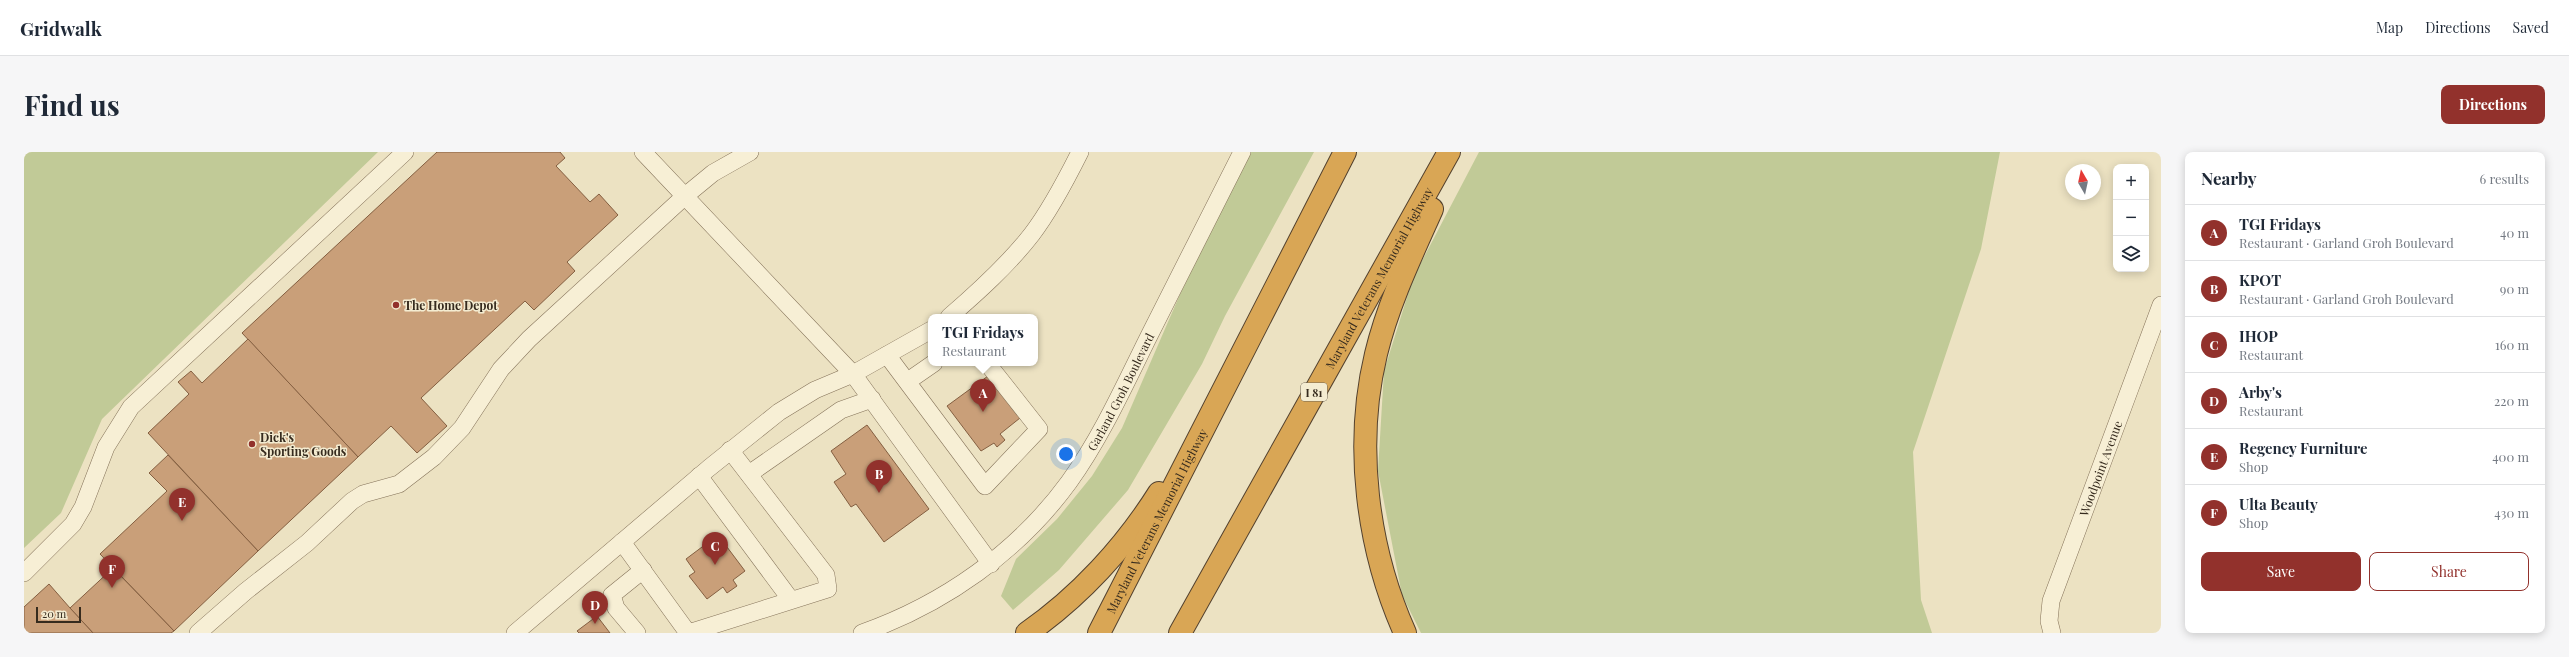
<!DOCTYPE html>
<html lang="en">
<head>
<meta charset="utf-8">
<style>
	body { margin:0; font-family:"Playfair Display",serif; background:#f6f6f7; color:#1f2937 }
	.controls { position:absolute; right:12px; top:12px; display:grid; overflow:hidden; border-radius:8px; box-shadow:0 2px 10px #0003 }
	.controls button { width:36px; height:36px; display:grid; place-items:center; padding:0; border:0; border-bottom:1px solid #e0e1e3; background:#fff; color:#1f2937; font:20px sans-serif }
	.compass { position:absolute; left:2041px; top:12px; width:36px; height:36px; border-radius:50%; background:#fff; box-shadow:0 2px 10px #0003; rotate:351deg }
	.scale { position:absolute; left:12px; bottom:10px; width:45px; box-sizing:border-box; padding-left:4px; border:2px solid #362b1e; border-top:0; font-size:11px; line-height:14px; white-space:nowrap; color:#362b1e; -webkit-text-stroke:3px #f4ecd1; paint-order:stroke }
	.you { position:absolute; left:1042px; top:302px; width:14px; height:14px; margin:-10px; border:3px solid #fff; border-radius:50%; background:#1a73e8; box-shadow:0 0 0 6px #1a73e833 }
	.badge { display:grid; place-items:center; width:26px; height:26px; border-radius:50%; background:#92312c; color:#fff; font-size:13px; font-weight:700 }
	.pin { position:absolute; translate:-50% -33px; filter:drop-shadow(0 1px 2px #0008) }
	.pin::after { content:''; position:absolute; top:21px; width:14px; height:12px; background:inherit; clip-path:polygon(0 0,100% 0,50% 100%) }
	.popup { position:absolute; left:904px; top:162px; width:110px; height:52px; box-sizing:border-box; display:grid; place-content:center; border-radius:8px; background:#fff; filter:drop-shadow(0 1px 3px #0005); font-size:13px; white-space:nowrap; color:#747a83 }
	.popup b { font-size:15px; color:#1f2937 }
	.popup::after { content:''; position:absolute; left:50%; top:100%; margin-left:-8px; border:8px solid transparent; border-top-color:#fff }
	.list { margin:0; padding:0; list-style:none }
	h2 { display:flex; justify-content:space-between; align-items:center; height:52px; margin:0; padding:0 16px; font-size:17px }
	h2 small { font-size:13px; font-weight:400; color:#747a83 }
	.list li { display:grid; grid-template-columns:26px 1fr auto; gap:12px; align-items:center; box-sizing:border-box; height:56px; padding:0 16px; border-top:1px solid #e0e1e3 }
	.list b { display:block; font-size:15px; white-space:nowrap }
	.list p { margin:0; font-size:13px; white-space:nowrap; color:#747a83 }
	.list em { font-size:13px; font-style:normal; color:#747a83 }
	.actions { display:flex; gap:8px; padding:12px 16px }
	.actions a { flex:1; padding:9px 0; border:1px solid #92312c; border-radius:8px; text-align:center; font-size:14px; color:#92312c }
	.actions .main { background:#92312c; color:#fff }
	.icon { flex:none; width:22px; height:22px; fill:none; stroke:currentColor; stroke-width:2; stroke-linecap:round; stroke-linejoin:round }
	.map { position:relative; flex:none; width:2137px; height:481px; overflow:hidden; border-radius:8px }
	header { display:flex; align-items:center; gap:24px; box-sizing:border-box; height:56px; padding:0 20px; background:#fff; border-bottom:1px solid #e0e1e3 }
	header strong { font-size:19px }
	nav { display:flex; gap:22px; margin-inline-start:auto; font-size:14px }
	.intro { display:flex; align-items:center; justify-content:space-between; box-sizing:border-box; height:96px; padding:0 24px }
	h1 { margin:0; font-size:28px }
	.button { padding:10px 18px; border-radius:8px; background:#92312c; color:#fff; font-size:14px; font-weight:700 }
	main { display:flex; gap:24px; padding:0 24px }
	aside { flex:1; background:#fff; border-radius:8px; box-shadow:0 2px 10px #0003 }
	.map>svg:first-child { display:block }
</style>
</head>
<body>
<header>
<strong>Gridwalk</strong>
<nav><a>Map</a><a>Directions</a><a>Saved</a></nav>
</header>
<div class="intro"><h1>Find us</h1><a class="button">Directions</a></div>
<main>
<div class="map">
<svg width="2137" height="481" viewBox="0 0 2137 481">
	<rect width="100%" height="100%" fill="#ece2c2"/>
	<g fill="#c1ca97">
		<path d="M0,0H354L78,267L37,361L0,396Z"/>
		<path d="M1226,0H1290L1201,164L1178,212L1104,338L1035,418L989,458L977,444L992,407L1033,367L1068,324L1098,276L1157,140Z"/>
		<path d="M1455,0H1976L1957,97L1889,300L1897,448L1908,481H1397L1378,443L1354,319L1360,219L1389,126Z"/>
	</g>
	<g fill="#c99f79" stroke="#845f41">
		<path d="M413,0H536L541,6L532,14L566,50L575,42L594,63L543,110L551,119L510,158L501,149L397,246L423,274L393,301L367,274L334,305L218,181Z"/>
		<path d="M224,187L334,305L234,399L124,281L165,242L154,230L167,219L178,231Z"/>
		<path d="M964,224L996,266L976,282L981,288L973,295L970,291L957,299L923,254Z"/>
		<path d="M843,273L905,357L860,390L832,352L827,355L810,330L822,322L807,299Z"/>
		<path d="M144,303L234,399L150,479L76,402L143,339L125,321Z"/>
		<path d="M690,386L699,398L703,395L721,419L709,428L713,434L703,441L699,435L683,447L665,424L671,420L662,407Z"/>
		<path d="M89,416L150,479L147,481H69L46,456Z"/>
		<path d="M25,432L46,456L69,481H4L0,477V455Z"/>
		<path d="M573,464L586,481H555L553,479Z"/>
	</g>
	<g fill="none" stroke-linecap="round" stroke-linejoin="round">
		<g stroke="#85735a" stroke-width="18">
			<g id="minor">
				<path d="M619,0L829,222L967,412"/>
				<path d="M925,165C954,140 984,113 1008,82C1027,57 1042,28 1056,0"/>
				<path d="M863,203L961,334L1015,277L963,211"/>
				<path d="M884,229L910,211"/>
				<path d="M725,322L817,258L848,247"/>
				<path d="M675,324L767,448"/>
				<path d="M598,390L664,481L804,437L802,423L706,298"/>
				<path d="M0,421L49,372L59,355L82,295L107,255L381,0"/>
				<path d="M174,481L222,439L283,391L328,349L339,342L375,332L410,305L438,276L477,217L505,187L661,44L689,21L726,0"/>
				<path d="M491,481L685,316L755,260L791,238L829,222L907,178"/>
				<path d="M613,481L592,456L588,443L619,418"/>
				<path id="s1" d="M838,481C920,452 994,400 1045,330C1078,284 1101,232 1126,182C1157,121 1187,61 1218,0"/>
				<path id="s2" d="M2028,481L2025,469L2027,449L2137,153"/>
			</g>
		</g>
		<g stroke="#53412e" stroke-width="24">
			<g id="highway">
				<path d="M1003,481C1055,445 1101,395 1135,341"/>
				<path id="s3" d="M1075,481L1321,0"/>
				<path id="s4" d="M1156,481L1425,0"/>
				<path d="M1381,481C1343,396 1330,293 1352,202C1364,152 1387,104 1408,57"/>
			</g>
		</g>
		<use href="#minor" stroke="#f7efd5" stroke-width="17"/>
		<use href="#highway" stroke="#d9a655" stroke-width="22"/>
	</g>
	<g fill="#92312c" stroke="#f4ecd1" stroke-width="1.5">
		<circle cx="372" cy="153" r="4"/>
		<circle cx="228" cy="292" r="4"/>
	</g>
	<g text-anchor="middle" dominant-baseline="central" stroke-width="3" stroke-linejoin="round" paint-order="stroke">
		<rect fill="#f4ecd1" stroke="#6f6554" stroke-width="1" x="1277" y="231" width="26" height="18" rx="3"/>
		<g font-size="11" font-weight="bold" fill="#362b1e">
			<text x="1290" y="240">I 81</text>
		</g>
		<g font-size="12" fill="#362b1e" stroke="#f4ecd1">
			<text stroke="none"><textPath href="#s4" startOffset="407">Maryland Veterans Memorial Highway</textPath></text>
			<text stroke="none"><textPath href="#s1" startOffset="364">Garland Groh Boulevard</textPath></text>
			<text stroke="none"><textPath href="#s2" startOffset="174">Woodpoint Avenue</textPath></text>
			<text stroke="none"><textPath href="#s3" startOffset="126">Maryland Veterans Memorial Highway</textPath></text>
		</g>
		<g font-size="12" font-weight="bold" fill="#362b1e" stroke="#f4ecd1" text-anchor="start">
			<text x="380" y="153">The Home Depot</text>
			<text x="236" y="285">Dick's<tspan x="236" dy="14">Sporting Goods</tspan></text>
		</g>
	</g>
</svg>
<div class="controls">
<button>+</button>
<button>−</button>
<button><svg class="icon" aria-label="layers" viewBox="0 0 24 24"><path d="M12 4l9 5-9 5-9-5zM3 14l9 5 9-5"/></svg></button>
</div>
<svg class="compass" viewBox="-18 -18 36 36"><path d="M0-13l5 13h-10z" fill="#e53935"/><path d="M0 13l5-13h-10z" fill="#747a83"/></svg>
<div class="scale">20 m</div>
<div class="you"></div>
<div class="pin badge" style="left:959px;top:260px">A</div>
<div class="popup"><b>TGI Fridays</b>Restaurant</div>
<div class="pin badge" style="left:855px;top:341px">B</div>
<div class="pin badge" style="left:691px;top:413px">C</div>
<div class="pin badge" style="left:571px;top:472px">D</div>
<div class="pin badge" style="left:158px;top:369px">E</div>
<div class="pin badge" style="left:88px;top:436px">F</div>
</div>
<aside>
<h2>Nearby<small>6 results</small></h2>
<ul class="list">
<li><span class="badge">A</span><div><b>TGI Fridays</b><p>Restaurant · Garland Groh Boulevard</p></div><em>40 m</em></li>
<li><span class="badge">B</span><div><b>KPOT</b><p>Restaurant · Garland Groh Boulevard</p></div><em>90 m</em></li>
<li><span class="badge">C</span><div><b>IHOP</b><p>Restaurant</p></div><em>160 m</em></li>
<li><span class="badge">D</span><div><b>Arby's</b><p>Restaurant</p></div><em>220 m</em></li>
<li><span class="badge">E</span><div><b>Regency Furniture</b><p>Shop</p></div><em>400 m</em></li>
<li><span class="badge">F</span><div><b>Ulta Beauty</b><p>Shop</p></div><em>430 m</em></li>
</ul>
<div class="actions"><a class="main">Save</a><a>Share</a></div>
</aside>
</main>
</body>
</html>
